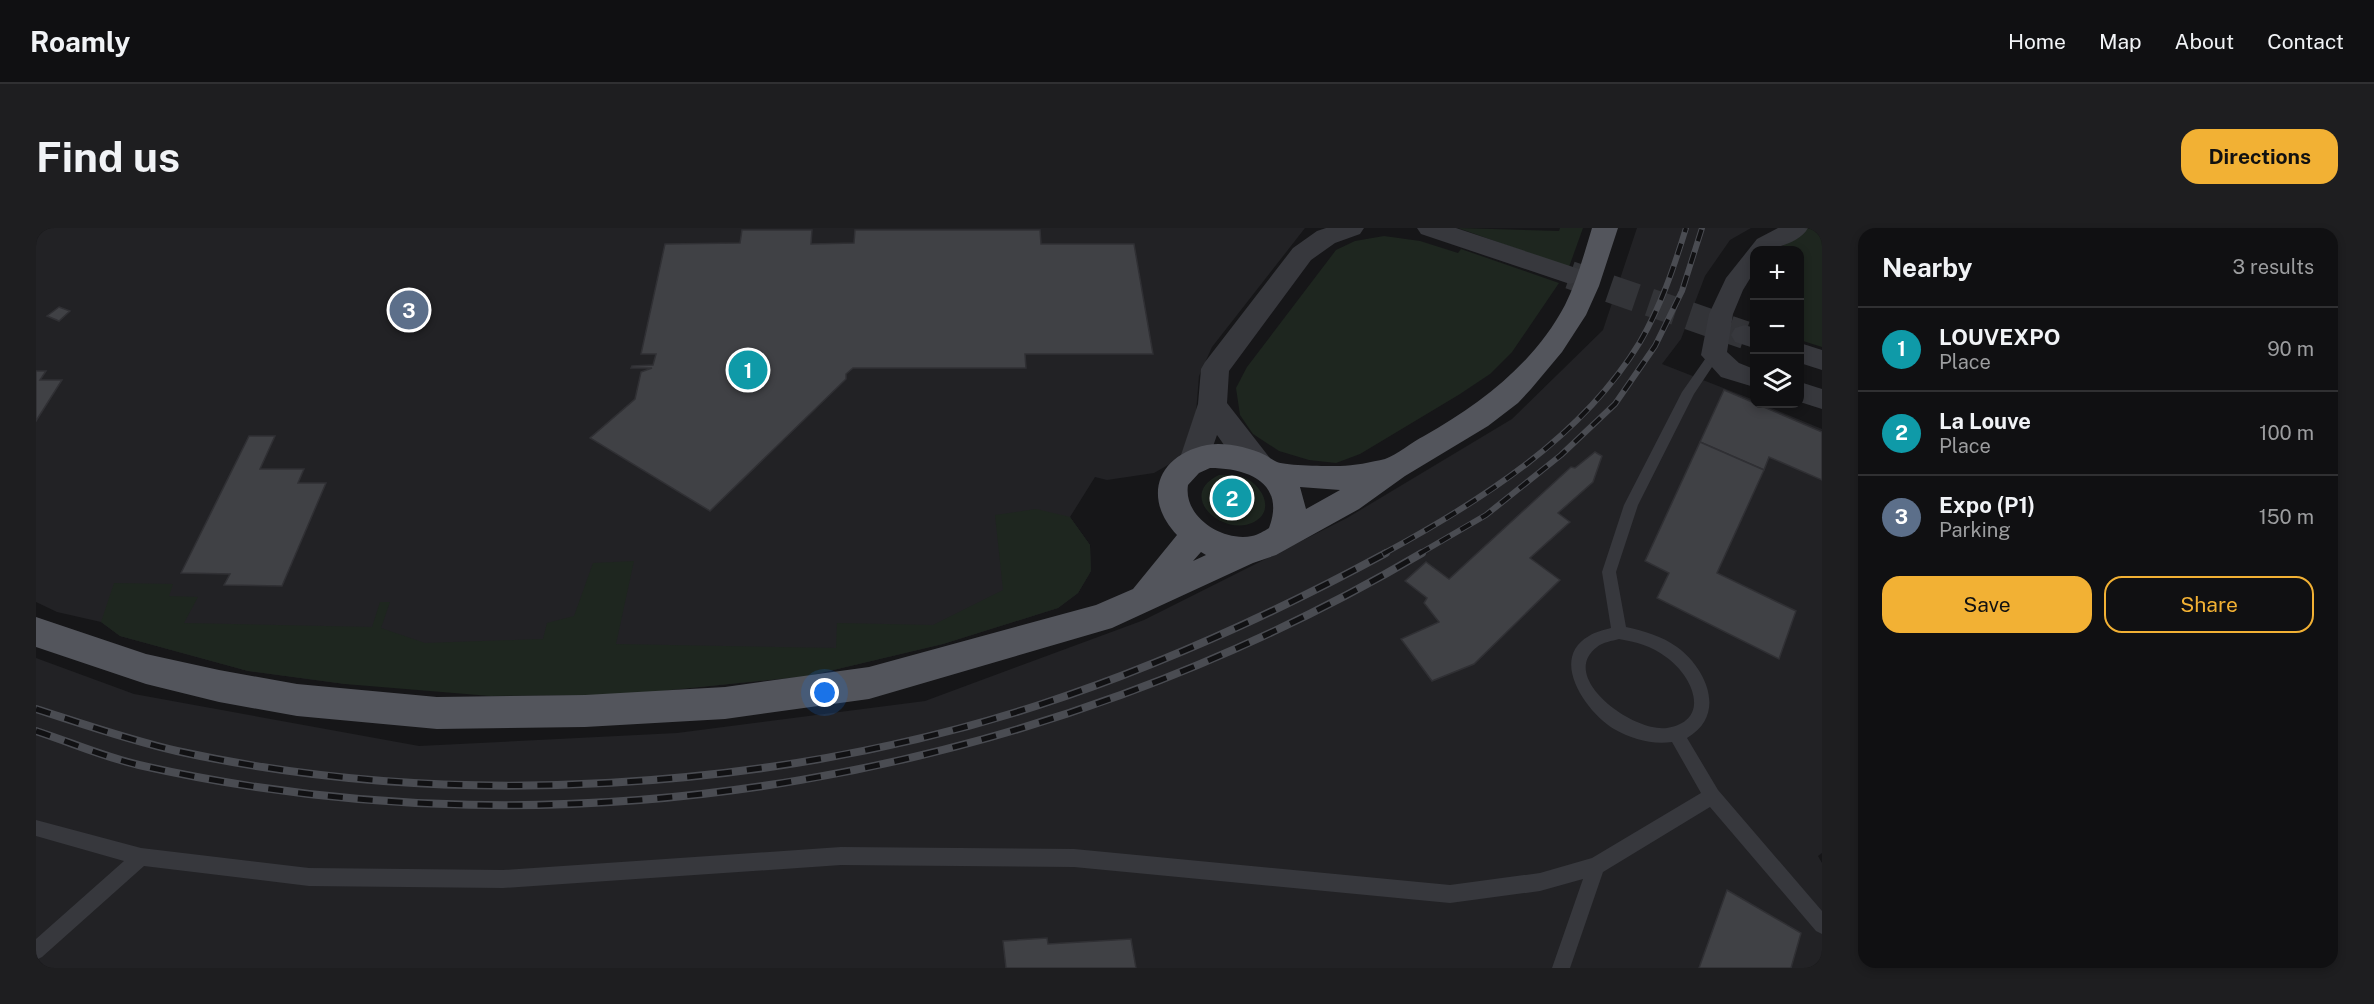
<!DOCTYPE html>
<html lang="en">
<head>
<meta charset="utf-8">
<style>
	body { margin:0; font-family:"Public Sans",sans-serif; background:#1e1e20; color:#f1f3f6 }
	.controls { position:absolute; right:18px; top:18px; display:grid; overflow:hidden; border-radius:12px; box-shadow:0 3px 9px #0003 }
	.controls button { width:54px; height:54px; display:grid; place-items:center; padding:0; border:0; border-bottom:2px solid #303032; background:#101012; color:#f1f3f6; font:30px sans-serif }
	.you { position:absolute; left:789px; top:465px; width:21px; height:21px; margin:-15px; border:4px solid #fff; border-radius:50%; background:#1a73e8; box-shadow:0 0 0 9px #1a73e833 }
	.badge { display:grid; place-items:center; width:39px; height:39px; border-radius:50%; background:#f2b134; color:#fff; font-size:20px; font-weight:700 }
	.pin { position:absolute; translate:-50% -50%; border:3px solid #fff; box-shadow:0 2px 6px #0006 }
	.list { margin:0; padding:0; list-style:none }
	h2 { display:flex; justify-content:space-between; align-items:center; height:78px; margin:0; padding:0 24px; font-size:26px }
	h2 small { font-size:20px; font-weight:400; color:#9c9d9f }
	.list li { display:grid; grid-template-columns:39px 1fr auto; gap:18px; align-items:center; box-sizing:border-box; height:84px; padding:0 24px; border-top:2px solid #303032 }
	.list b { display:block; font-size:22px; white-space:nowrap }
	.list p { margin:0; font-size:20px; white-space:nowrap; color:#9c9d9f }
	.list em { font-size:20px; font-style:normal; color:#9c9d9f }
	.actions { display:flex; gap:12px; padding:18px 24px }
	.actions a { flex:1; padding:14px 0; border:2px solid #f2b134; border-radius:18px; text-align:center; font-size:21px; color:#f2b134 }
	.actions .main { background:#f2b134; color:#111 }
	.icon { flex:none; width:33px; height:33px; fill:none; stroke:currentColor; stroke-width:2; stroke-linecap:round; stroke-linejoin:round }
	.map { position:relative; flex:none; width:1786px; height:740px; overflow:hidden; border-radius:18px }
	header { display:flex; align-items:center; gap:36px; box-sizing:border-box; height:84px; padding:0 30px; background:#101012; border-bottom:2px solid #303032 }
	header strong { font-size:28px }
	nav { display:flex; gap:33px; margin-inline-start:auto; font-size:21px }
	.intro { display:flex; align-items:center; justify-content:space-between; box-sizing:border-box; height:144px; padding:0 36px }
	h1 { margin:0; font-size:42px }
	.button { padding:15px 27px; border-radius:18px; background:#f2b134; color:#111; font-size:21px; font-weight:700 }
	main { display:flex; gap:36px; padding:0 36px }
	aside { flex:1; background:#101012; border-radius:18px; box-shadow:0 3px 9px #0003 }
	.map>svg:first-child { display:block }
</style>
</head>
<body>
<header>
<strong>Roamly</strong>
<nav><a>Home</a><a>Map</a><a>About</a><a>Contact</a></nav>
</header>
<div class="intro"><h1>Find us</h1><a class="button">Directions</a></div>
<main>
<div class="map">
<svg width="1786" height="740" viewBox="0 0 1786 740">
	<rect width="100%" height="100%" fill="#161618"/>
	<g fill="#222225">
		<path d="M0,0H1269L1176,119L1163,148L1158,209L1146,229L1118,245L1071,252L1059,249L1034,289L1054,317L1055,343L1042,365L1022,380L907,416L772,448L585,467L309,456L212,443L84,408L65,394L21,384L0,374Z"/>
		<path d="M1601,0H1715L1694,12L1669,48L1645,111L1626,136L1718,172V176H1726L1786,201V625L1782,628L1786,635V740H0V430L98,466L383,518L641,505L889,473L1108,392L1311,290L1476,191L1567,102Z"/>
	</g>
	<g fill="#1e261f">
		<path d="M1422,0L1523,3L1524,0H1547L1533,39Z"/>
		<path d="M1764,0L1786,1V119L1764,112V22H1743Z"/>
		<path d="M1348,8L1384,13L1422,25L1425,21L1523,55L1476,124L1454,146L1424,166L1324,226L1300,235L1273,232L1243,223L1217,206L1204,187L1200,160L1211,139L1300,22L1319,13Z"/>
		<path d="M1183,247C1193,247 1202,246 1211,251C1227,259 1239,283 1218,294C1188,310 1139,268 1183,247Z"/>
		<path d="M1000,281L1034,289L1054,317L1055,343L1042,365L1022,380L907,416L772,448L585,467L454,468L309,456L212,443L84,408L65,394L78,355L137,356L133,368L162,369L148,395L336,399L344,374H354L345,400L389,415L507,411L511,395L538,388L557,335L598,333L580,416L800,420L801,395L897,397L967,362L959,287Z"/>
	</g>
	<g fill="#404145" stroke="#303034" stroke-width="1.5">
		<path d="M706,2H776L775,16L818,15L819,2H1004L1005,16H1098L1117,126H989L990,140H817L810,146V151L674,283L554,210L599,171L605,144L616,140H595L596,138L617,137L620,126H605L629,16L704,15Z"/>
		<path d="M23,79L34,83L23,93L11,88Z"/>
		<path d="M0,143H10L4,152H26L0,193Z"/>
		<path d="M1688,162L1786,204V252L1733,229L1728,242L1664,214Z"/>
		<path d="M213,208H239L224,241H268L262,255H290L246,358L188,357L194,346L145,345Z"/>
		<path d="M1664,214L1728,242L1681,345L1760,383L1743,431L1621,370L1633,345L1609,333Z"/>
		<path d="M1559,224L1566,228L1557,254L1522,285L1534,294L1494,330L1524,352L1438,436L1396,453L1365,411L1403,394L1388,375L1391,370L1369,353L1390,334L1413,351L1535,239L1539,240Z"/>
		<path d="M1691,662L1765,705L1755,740H1663Z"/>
		<path d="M1011,710L1012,716L1095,711L1100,740H970L967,713Z"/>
	</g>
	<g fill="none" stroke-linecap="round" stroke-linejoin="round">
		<path stroke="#333438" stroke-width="28" stroke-dasharray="28 14" stroke-linecap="butt" d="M1534,47L1709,107"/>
		<path fill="#37383d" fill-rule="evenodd" d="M1678,122L1684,127L1658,166L1602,277L1580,344L1590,399C1608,403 1626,408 1641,419C1671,441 1691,487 1651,510L1682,562L1786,683V706L1780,703L1674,579L1567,644L1534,740H1516L1547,651L1504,663L1414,675L1038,639L805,637L467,660L273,658L108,638L6,729L0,732V711L88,633L0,608V592L105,620L273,640L467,642L805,619L1038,621L1414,657L1504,645L1556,630L1665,565L1636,514C1616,517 1596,511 1578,501C1551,485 1512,431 1553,408C1559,404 1568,402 1575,400L1566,344L1588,277L1646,164L1674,124ZM1583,411C1600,414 1616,418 1630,429C1656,447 1677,492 1631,500C1597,505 1521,449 1561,419C1567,414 1576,413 1583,411Z"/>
		<g fill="#37383d" fill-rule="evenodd">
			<path d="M1742,0H1772C1763,16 1735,22 1718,22V44L1707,62L1697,86L1691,124L1703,135L1718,141V159L1685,149L1665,127L1673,86L1690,50L1721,11Z"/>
			<path d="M1764,154L1786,161V181L1764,174Z"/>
		</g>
		<g fill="#37383d" fill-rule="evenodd">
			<path d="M1290,0H1328L1324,6L1299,15L1275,32L1193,143L1191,175L1240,238L1236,246C1212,254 1194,225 1181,207L1169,241L1158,245L1147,241L1143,233L1162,176L1165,141L1169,134L1257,20L1281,3Z"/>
			<path d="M1381,0H1420L1543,41L1547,47L1543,53L1534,56L1525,53L1385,6Z"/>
			<path d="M1709,97L1718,100V120L1699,114L1695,107L1699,100Z"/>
			<path d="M1764,115L1786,122V142L1764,135Z"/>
		</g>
		<path fill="#53555c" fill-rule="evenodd" d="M1556,0H1582L1563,58L1550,87L1526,124L1495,161L1482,175L1452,198L1369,248L1323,281L1240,327L1217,335L1076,400L833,471L689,491L549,499L401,501L261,488L183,474L110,456L0,419V389L110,426L183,442L261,456L401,469L549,467L689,459L833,439L1060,377L1097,361L1141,307C1106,270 1121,227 1171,217C1189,214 1212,219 1229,227C1233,229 1236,232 1241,234C1251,238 1291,238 1304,238C1317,238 1336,234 1349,231C1361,227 1376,214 1388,208C1444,176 1498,136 1529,77C1541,53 1548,26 1556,0ZM1174,240C1212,240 1250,255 1233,300C1228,303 1222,307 1216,308C1187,314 1147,289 1152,257L1163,245ZM1264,259L1304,262L1270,281ZM1165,324L1170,327L1157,333Z"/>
		<g stroke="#4a4c52" stroke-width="6">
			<g id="rail-far1">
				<path d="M1347,326C1443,274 1546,210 1604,114C1625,78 1638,39 1650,0"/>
				<path d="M1383,326L1450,287L1525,227L1579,176L1619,118L1646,63L1666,0"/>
			</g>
		</g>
		<g stroke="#4a4c52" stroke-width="8">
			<g id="rail">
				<path d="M0,481C47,496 93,512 141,523C414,583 738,563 1003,477C1123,438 1239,385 1350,325"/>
				<path d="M0,503C34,514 68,529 103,537C537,635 1004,550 1386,325"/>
			</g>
		</g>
		<use href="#rail-far1" stroke="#111113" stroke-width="4" stroke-dasharray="12" stroke-linecap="butt"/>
		<use href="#rail" stroke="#111113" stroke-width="5" stroke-dasharray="15" stroke-linecap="butt"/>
	</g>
</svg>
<div class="controls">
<button>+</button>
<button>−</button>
<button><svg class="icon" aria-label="layers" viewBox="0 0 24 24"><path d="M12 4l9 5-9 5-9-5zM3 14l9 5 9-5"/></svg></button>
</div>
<div class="you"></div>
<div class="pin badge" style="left:712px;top:142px;background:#0f9aa8">1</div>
<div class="pin badge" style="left:1196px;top:270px;background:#0f9aa8">2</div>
<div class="pin badge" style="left:373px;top:82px;background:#5c6f8a">3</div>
</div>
<aside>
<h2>Nearby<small>3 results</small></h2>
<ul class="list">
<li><span class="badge" style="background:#0f9aa8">1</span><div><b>LOUVEXPO</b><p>Place</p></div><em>90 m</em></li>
<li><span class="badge" style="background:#0f9aa8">2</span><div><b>La Louve</b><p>Place</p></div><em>100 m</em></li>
<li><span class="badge" style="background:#5c6f8a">3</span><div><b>Expo (P1)</b><p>Parking</p></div><em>150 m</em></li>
</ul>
<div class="actions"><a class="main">Save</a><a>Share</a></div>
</aside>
</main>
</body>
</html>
